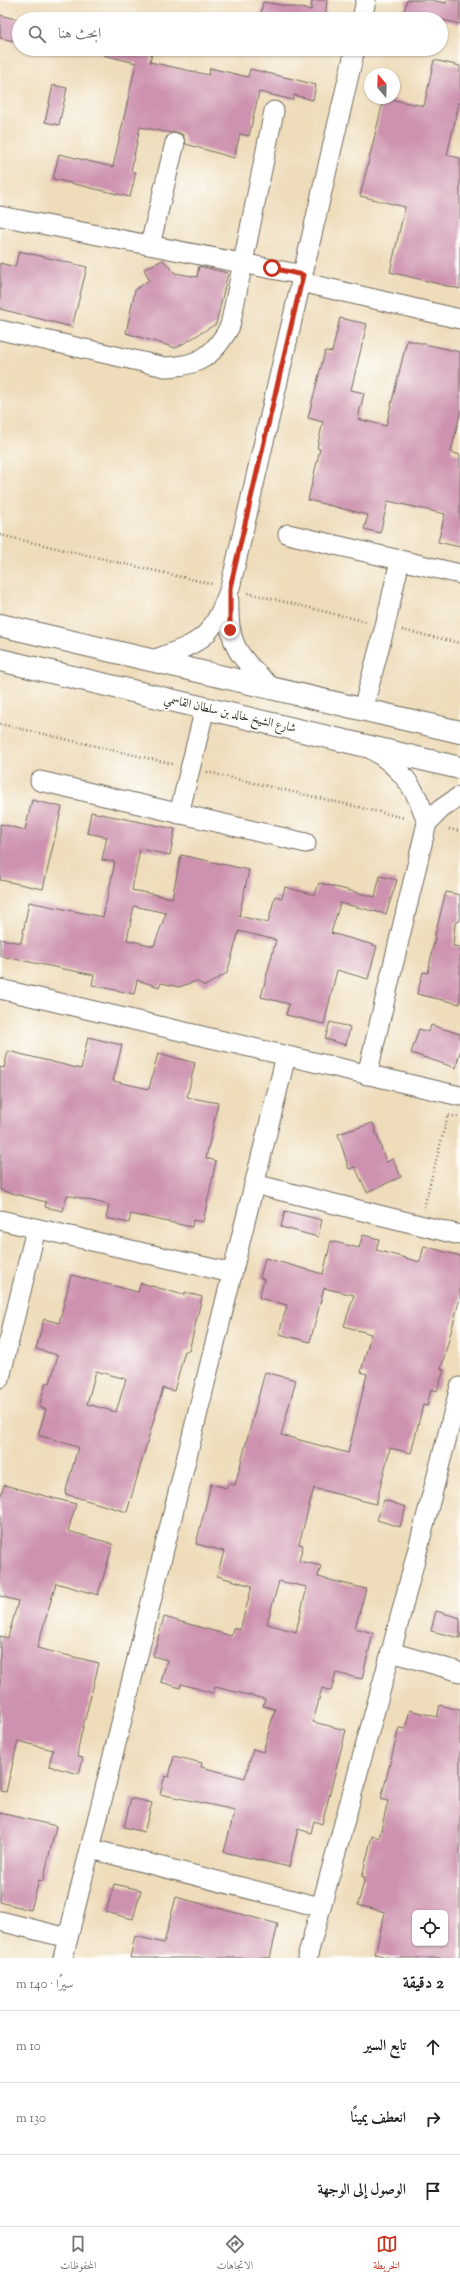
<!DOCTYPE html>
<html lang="ar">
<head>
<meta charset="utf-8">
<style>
	body { margin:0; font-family:"Sorts Mill Goudy",Amiri,serif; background:#f2f2f2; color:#222; direction:rtl }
	.controls { position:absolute; right:12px; bottom:12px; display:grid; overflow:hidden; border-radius:6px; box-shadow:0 1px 3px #0004 }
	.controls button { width:36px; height:36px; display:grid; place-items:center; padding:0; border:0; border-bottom:1px solid #e0e0e0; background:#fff; color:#222; font:20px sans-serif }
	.compass { position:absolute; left:364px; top:68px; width:36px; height:36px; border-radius:50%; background:#fff; box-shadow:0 1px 3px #0004; rotate:341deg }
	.stop { position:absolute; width:12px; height:12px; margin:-9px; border:3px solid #c8321e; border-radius:50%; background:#fff }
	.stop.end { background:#c8321e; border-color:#fff; box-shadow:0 1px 4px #0008 }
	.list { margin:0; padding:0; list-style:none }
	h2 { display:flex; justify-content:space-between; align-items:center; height:52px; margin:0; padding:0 16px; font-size:17px }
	h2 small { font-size:13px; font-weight:400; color:#767676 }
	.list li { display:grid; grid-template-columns:26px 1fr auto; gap:12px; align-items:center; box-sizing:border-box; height:72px; padding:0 16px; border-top:1px solid #e0e0e0 }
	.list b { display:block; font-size:15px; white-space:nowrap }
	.list em { font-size:13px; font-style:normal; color:#767676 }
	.icon { flex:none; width:22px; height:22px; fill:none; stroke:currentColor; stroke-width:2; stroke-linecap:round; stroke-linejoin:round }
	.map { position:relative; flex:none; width:460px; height:1958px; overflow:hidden; direction:ltr }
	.search { position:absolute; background:#fff; box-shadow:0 1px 3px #0004; left:12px; right:12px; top:12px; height:44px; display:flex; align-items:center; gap:10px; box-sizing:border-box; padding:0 14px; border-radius:22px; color:#767676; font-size:15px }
	.sheet { height:268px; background:#fff }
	nav { display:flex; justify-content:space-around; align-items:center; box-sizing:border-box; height:56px; border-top:1px solid #e0e0e0; background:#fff; font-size:11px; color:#767676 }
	nav a { display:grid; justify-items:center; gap:2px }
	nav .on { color:#c8321e }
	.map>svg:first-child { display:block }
</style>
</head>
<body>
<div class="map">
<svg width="460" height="1958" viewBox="0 0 460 1958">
	<rect width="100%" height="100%" fill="#fdfcf7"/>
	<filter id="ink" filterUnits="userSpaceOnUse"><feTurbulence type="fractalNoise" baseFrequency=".025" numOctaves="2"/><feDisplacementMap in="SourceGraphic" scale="8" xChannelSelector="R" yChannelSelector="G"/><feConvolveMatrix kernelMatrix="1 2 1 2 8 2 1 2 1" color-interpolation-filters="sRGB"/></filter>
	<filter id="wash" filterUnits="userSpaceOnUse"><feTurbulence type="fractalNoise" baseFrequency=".012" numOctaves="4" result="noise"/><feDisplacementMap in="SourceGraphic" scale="16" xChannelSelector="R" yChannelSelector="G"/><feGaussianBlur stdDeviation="0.9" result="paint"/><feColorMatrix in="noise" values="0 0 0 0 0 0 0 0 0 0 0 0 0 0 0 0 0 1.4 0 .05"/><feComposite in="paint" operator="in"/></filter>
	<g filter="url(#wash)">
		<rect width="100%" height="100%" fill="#eedcba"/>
		<g id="blocks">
			<g fill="#cd92af" fill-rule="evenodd">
				<path d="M312,0H327L325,19H260L263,2L311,10Z"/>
				<path d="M407,0H431L446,3L447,0H460V24L430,17V19H402Z"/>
				<path d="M0,15L19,20V42L0,38Z"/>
				<path d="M104,49H153L150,62L209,75L210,68L248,77L250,69L297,80L316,85L313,100L294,95L293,100L259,92L249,136L240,134L234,158L186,144L183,135L178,132L171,133L140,127L131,171L136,172L130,197L53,179L59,154L113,167L136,63L103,55Z"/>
				<path d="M434,60L460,66V99L447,155L460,158V289L390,272L405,207L360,196L384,98L424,106Z"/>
				<path d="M53,85L67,88L59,125L45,122Z"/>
				<path d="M19,251L87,267L72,327L0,309V263L15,267Z"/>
				<path d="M163,260L175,273L197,277L199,266L228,273L216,324L176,348L126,333L135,290L149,280L144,269Z"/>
				<path d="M340,318L367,324L351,390L364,393L358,419L386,426L407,340L460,352V414L451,452L460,455V547L438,542L445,514L388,501L380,533L364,529L368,515L308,500L320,449L317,448L323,422L308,418L325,351L332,352Z"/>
				<path d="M32,800L62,807L43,889L0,880V824L25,830Z"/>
				<path d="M91,812L175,829L170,855L140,849L132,890L172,898L181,855L249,870L239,916L268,923L275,896L282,898L285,887L315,895L319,883L375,897L380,876L397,880L386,914L340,903L331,933L377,946L368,979L337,970L324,1024L286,1015L289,1004L261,997L276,940L239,931L227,973L205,986L196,981L179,987L161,983L159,987L137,980L134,994L92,985L94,975L0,956V939L21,943L29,902L103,917L115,862L102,860L107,837L87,833ZM134,906L166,913L154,946L127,940Z"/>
				<path d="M446,892L460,895V921L455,923L453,946L460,947V1004L417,994L423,972L428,973L436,931Z"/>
				<path d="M330,1022L350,1027L346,1045L325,1039Z"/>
				<path d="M431,1025L460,1034V1051L456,1068L411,1053L419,1029L429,1032Z"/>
				<path d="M88,1037L122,1045L113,1081L149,1089L158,1053L195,1063L187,1097L218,1103L206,1158L216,1161L203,1222L193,1220L192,1227L131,1214L129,1223L106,1218L109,1205L67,1195L63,1211L45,1207L46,1202L0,1190V1067L4,1068L8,1051L81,1069Z"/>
				<path d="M373,1123L386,1162L393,1159L401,1177L367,1192L355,1167L349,1169L338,1134Z"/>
				<path d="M285,1211L322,1220L318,1237L281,1227Z"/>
				<path d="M363,1235L379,1239L376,1250L420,1262L424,1246L460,1256V1298L441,1369L444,1370L437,1391L431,1389L427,1406L423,1405L411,1453L390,1448L376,1504L314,1488L299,1544L303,1545L299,1561L321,1566L318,1577L366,1589L355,1628L373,1633L362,1679L336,1673L331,1691L322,1688L313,1722L346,1730L322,1824L314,1821L311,1833L298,1829L289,1867L224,1852L235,1810L160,1794L165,1776L169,1777L174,1756L202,1763L201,1767L245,1778L253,1749L263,1752L275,1709L263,1706L265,1699L215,1687L213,1693L181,1684L180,1688L161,1682L167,1660L153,1656L164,1617L231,1636L233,1628L240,1630L252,1586L217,1576L224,1551L196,1544L211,1484L227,1488L228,1484L235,1485L265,1372L296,1380L281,1435L348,1453L367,1374L361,1372L371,1334L344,1326L354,1295L324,1288L310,1342L279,1334L287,1305L259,1298L264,1279L260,1278L265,1258L323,1274L331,1241L359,1248ZM279,1581L307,1587L296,1632L267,1624Z"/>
				<path d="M71,1275L138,1292L141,1283L184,1295L185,1292L202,1297L189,1351H185L174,1391L163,1388L127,1512L65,1494L78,1447L38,1435L46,1409L39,1407L46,1382L50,1383L58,1355L36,1349L44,1319L59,1323ZM96,1371L126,1379L116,1412L87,1404Z"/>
				<path d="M4,1485L76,1504L68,1531L113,1544L98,1595L56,1583L37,1648L99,1663L80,1739L77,1756L83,1758L79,1774L49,1766L53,1750L18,1741L6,1792L0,1791V1636L8,1638L18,1601L0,1596V1498Z"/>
				<path d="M384,1500L406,1507L400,1527L377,1520Z"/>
				<path d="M436,1611L460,1618V1638L431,1631Z"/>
				<path d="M440,1705L460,1710V1958H391L375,1954L385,1912L358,1905L365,1877H362L372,1836L379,1838L388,1801L381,1799L399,1728L405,1729L410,1710L437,1717ZM415,1913H445V1943H415Z"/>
				<path d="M131,1798L152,1803L144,1832L124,1827Z"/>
				<path d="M0,1813L56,1826L43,1881L39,1880L31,1910L0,1902Z"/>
				<path d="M114,1884L141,1890L133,1919L106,1912Z"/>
				<path d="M176,1897L278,1924L270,1958H130L135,1936L164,1943Z"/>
			</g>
		</g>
	</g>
	<g filter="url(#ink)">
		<use href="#blocks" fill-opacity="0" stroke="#6f695d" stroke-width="1"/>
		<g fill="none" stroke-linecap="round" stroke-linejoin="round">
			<g stroke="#6f695d" stroke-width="21">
				<g id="street">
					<path d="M362,19L366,0"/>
					<path d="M0,216L303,275"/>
					<path d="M150,245L175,143"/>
					<path d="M301,282L460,319"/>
					<path d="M0,330L165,367C199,366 214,356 230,326L274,111"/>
					<path d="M288,534L460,574"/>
					<path d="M229,600C227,647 240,657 272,688"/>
					<path d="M153,660C203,641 211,640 230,588L355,49"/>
					<path d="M363,709L385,626L400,560"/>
					<path d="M40,781L306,843"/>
					<path d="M179,814L205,708"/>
					<path d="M427,823L441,809L460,796"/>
					<path d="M0,989L460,1096"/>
					<path d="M367,1075L427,823C417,789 401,767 371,749"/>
					<path d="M254,1184L460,1235"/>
					<path d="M0,1220L232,1273"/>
					<path d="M0,1378L36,1229"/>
					<path d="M391,1652L460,1672"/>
					<path d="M91,1849L320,1907"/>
					<path d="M0,1921L68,1938"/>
					<path d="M63,1958L286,1056"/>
					<path d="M307,1958L391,1652L460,1387"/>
				</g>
			</g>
			<g stroke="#6f695d" stroke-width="24">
				<g id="secondary">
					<path d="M0,625L460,732"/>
					<path d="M0,660L460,768"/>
				</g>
			</g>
			<g stroke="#6f695d" stroke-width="2.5" stroke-dasharray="1 3" stroke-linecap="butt">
				<path d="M0,535L212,584"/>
				<path d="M248,593L368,622"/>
				<path d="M402,630L460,643"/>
				<path d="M0,724L173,764"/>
				<path d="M207,772L405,818"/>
				<path d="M449,829L460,831"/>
				<path d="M424,1207L448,1115L458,1117L459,1115"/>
			</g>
			<use href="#street" stroke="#fff" stroke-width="19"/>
			<use href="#secondary" stroke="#fff" stroke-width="22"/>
		</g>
	</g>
	<g fill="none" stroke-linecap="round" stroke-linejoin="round" filter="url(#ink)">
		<path stroke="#c8321e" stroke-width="5" d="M230,630V588L303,275L272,268"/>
	</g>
	<g text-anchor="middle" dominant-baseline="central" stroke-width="4" stroke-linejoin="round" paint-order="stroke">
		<g font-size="12" fill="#2b2b2b" stroke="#fdfcf7">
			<text transform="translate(230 714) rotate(13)">شارع الشيخ خالد بن سلطان القاسمي</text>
		</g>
	</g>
</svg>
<div class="controls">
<button><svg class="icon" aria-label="locate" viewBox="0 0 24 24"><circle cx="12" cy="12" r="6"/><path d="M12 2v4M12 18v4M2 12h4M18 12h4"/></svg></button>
</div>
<svg class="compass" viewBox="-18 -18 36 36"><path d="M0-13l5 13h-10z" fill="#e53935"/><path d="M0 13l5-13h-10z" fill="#767676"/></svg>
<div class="stop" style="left:272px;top:268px"></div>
<div class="stop end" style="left:230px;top:630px"></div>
<div class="search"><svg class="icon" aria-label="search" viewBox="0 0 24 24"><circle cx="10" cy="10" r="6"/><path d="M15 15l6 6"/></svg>ابحث هنا</div>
</div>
<section class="sheet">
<h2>2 دقيقة<small>سيرًا · 140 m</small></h2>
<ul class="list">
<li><svg class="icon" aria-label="ahead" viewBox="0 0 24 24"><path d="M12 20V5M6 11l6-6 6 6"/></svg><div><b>تابع السير</b></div><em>10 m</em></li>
<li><svg class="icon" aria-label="right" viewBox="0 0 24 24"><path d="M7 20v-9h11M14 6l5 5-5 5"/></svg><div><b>انعطف يمينًا</b></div><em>130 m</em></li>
<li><svg class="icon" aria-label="arrive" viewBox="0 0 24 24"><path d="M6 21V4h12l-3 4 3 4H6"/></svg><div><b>الوصول إلى الوجهة</b></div></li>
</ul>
</section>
<nav>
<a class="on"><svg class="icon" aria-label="map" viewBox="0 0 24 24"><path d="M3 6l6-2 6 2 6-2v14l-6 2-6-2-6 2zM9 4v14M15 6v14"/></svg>الخريطة</a>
<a><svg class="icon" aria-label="directions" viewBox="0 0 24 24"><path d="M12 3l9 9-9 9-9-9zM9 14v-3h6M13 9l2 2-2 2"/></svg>الاتجاهات</a>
<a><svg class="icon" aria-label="saved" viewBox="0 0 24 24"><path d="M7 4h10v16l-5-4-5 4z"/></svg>المحفوظات</a>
</nav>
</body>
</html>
